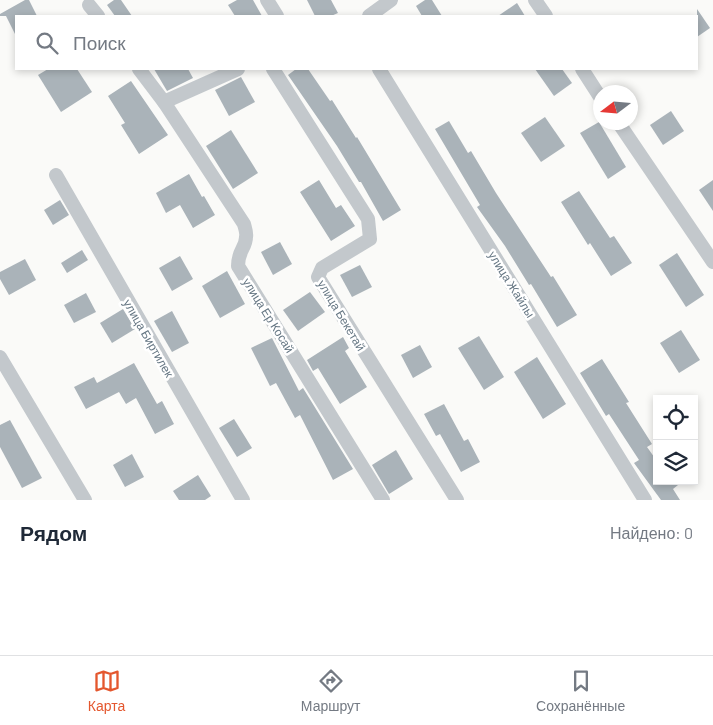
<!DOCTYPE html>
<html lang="ru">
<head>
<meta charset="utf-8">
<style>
	body { margin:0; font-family:Barlow,sans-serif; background:#f6f6f7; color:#1f2937 }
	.controls { position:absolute; right:15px; bottom:15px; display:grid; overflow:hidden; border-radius:0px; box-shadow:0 2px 8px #0003 }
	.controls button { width:45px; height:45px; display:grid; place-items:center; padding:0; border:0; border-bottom:1px solid #e0e1e3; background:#fff; color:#1f2937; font:25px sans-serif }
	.compass { position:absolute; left:593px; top:85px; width:45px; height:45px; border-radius:50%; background:#fff; box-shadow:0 2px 8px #0003; rotate:254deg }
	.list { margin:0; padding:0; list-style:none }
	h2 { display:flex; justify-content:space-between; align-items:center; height:65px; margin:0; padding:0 20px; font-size:21px }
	h2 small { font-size:16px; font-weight:400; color:#747a83 }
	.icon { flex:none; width:28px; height:28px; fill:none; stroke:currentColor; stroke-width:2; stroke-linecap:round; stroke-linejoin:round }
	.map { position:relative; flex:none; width:713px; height:500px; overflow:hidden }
	.search { position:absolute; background:#fff; box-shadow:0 2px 8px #0003; left:15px; right:15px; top:15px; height:55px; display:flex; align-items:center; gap:12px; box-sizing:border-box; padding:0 18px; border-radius:0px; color:#747a83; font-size:19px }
	.sheet { height:155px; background:#fff }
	nav { display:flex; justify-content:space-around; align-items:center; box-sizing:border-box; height:70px; border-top:1px solid #e0e1e3; background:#fff; font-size:14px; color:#747a83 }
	nav a { display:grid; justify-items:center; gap:2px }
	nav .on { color:#e4572e }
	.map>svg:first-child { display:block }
</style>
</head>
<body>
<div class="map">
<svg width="713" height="500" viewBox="0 0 713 500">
	<rect width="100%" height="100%" fill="#fafaf8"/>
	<g fill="#aab3b9">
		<path d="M25,0H29L37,16H16V36L6,16H0V14Z"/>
		<path d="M114,0H121L132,16H115L107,5Z"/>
		<path d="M237,0H253L262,16H235L228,5Z"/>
		<path d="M307,0H331L338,13L331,16H315Z"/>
		<path d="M425,0H432L442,16H422L416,6Z"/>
		<path d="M517,3L525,16H498Z"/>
		<path d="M697,9L710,28L697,37Z"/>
		<path d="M48,69H77L92,92L61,112L38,75Z"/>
		<path d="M154,69H188L193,78L167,91Z"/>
		<path d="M296,69H308L330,101L332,100L356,138L357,137L401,210L383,221L361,182H359L337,146L288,75Z"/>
		<path d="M535,69H562L572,83L554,96Z"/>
		<path d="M241,77L255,102L229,116L215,90Z"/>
		<path d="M131,81L168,135L139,154L121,125L125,123L108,96Z"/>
		<path d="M671,111L684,131L663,145L650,125Z"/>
		<path d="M545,117L565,146L541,162L521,133Z"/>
		<path d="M449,121L468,153L471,151L496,193L551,277L553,276L577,315L557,327L531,284L529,285L505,246L477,207L480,205L435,129Z"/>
		<path d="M599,122L626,167L608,179L580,133Z"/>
		<path d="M231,130L258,173L233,189L206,146Z"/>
		<path d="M189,174L202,197L204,196L215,215L193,228L180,205L166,213L156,193Z"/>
		<path d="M319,180L336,208L341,205L355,226L331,241L300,192Z"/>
		<path d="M713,180V211L699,190Z"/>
		<path d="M579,191L610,238L614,236L632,263L611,276L590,243L588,245L561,202Z"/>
		<path d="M60,200L69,215L53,225L44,210Z"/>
		<path d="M280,242L292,264L273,275L261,252Z"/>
		<path d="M82,250L88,260L67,273L61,263Z"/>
		<path d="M677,253L704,295L686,307L659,265Z"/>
		<path d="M180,256L193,279L172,291L159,268Z"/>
		<path d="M25,259L36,280L9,295L0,279V272Z"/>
		<path d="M360,265L372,287L352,297L340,275Z"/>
		<path d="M227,271L245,304L220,318L202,286Z"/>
		<path d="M310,292L325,312L298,331L283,310Z"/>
		<path d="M86,293L96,312L74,323L64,305Z"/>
		<path d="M123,309L135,329L112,343L100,323Z"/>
		<path d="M172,311L189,343L172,352L154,321Z"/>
		<path d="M681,330L700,360L679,373L660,343Z"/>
		<path d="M479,336L504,377L484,390L458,348Z"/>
		<path d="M343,337L349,348L345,351L367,387L340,404L318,368L313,371L307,360Z"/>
		<path d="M272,338L299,391L303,388L353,469L333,480L300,415L295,418L276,383L270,386L251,348Z"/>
		<path d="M420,345L432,367L413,378L401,355Z"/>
		<path d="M537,357L566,404L543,419L514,372Z"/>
		<path d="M602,359L629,402L626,403L652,444L647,447L657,461V481H683L673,489L680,500H661L634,463L639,460L609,414L606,416L580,373Z"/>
		<path d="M134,363L157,404L162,401L174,424L155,434L136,398L126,404L119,392L86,409L74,387L94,377L97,383Z"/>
		<path d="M444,404L464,441L468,439L480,462L461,472L440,434L436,436L424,414Z"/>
		<path d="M234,419L252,448L237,457L219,428Z"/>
		<path d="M10,420L42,478L22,488L0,447V425Z"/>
		<path d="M396,450L413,479L389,494L372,465Z"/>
		<path d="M132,454L144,477L125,487L113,465Z"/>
		<path d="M198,475L211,496L205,500H179L173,491Z"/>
	</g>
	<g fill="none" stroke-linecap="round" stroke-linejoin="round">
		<g stroke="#c3c8cc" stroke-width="14">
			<path d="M267,0L277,16"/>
			<path d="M535,0L546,16"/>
			<path d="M89,5L98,16"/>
			<path d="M369,16L391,0"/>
			<path d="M139,69L164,102L238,69"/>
			<path d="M273,69L368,219L370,239L322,268L318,277L457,500"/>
			<path d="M379,69L645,500"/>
			<path d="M582,69L600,97"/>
			<path d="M164,102L244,224C245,228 247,233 246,237C246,248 238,250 238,266L383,500"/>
			<path d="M618,122L713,262"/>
			<path d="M56,175L243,500"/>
			<path d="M0,357L85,500"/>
		</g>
	</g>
	<g text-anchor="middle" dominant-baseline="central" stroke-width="5" stroke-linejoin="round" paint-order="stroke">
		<g font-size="12" fill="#657683" stroke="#fff">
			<text transform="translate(512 284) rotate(58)">улица Жайлы</text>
			<text transform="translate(269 315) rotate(58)">улица Ер Косай</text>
			<text transform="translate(342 315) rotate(59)">улица Бекетай</text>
			<text transform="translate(149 338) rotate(60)">улица Биртилек</text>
		</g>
	</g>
</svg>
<div class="controls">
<button><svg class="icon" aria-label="locate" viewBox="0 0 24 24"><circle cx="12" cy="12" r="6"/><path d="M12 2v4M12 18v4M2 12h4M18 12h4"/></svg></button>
<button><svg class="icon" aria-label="layers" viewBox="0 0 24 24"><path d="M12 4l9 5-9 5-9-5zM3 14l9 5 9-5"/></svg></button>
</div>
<svg class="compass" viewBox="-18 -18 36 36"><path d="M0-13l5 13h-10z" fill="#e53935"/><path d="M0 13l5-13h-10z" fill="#747a83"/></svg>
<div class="search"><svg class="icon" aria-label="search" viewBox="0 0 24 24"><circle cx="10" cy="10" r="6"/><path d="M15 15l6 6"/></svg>Поиск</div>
</div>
<section class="sheet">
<h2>Рядом<small>Найдено: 0</small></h2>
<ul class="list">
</ul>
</section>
<nav>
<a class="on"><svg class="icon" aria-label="map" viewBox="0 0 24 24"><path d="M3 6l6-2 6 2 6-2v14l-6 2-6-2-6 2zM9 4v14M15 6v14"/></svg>Карта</a>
<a><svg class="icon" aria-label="directions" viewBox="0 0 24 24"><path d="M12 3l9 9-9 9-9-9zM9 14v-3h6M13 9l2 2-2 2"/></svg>Маршрут</a>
<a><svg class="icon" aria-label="saved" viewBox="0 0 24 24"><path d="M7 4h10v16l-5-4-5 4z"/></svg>Сохранённые</a>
</nav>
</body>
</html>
